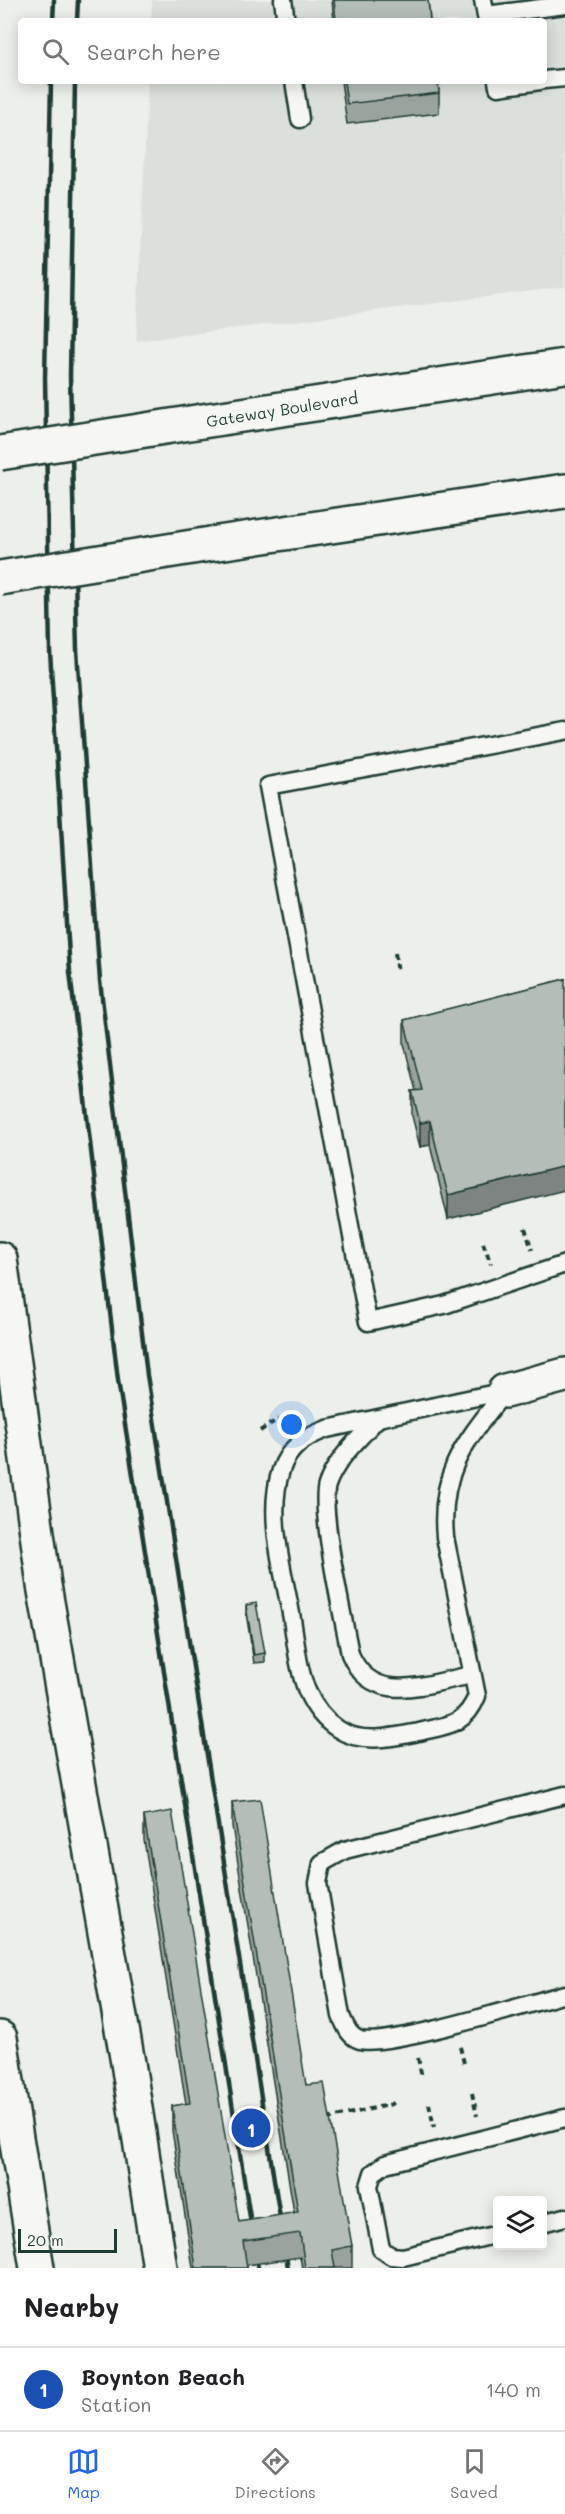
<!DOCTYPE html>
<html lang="en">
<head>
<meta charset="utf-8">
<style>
	body { margin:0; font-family:Mali,sans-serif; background:#f6f6f6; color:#202124 }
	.controls { position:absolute; right:18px; bottom:18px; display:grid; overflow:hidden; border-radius:6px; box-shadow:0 3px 15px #0003 }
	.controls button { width:54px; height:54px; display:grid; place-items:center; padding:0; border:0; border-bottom:2px solid #e0e0e0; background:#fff; color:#202124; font:30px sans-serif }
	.scale { position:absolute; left:18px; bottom:15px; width:99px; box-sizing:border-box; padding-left:6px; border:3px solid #1f3d34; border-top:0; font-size:16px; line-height:21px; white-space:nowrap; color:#1f3d34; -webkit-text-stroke:4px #f6f6f2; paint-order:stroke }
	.you { position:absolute; left:292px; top:1425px; width:21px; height:21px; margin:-15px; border:4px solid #fff; border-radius:50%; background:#1a73e8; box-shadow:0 0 0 9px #1a73e833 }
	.badge { display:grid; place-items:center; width:39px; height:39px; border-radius:50%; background:#2563eb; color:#fff; font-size:20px; font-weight:700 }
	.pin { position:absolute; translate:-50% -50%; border:3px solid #fff; box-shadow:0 2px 6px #0006 }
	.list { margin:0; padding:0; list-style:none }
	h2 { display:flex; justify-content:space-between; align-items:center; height:78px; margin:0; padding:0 24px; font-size:26px }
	h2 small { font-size:20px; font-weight:400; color:#757577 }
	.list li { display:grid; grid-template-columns:39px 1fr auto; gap:18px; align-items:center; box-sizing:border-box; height:84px; padding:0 24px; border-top:2px solid #e0e0e0 }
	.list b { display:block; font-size:22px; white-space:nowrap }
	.list p { margin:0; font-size:20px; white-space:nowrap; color:#757577 }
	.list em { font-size:20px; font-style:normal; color:#757577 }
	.icon { flex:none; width:33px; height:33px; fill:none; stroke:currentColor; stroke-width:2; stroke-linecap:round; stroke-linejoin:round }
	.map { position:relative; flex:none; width:565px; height:2268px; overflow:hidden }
	.search { position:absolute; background:#fff; box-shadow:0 3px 15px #0003; left:18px; right:18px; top:18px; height:66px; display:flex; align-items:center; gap:15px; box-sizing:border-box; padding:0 21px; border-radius:6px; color:#757577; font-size:22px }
	.sheet { height:162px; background:#fff }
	nav { display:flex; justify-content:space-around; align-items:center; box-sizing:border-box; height:84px; border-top:2px solid #e0e0e0; background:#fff; font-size:16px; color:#757577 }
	nav a { display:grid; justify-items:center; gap:3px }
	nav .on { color:#2563eb }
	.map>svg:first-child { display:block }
</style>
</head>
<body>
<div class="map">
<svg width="565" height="2268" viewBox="0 0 565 2268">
	<rect width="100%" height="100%" fill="#edefea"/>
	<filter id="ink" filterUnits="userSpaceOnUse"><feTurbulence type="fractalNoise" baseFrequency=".0167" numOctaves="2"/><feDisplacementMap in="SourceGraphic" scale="12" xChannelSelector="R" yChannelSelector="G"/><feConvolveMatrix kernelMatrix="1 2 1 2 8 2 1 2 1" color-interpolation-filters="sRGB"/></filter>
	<g filter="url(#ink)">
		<path fill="#dce0db" d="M152,0H565V287L136,341L148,81H544V21H151Z"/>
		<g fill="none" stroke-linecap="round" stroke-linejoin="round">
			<g stroke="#1f3d34" stroke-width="21">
				<g id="lane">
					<path d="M283,0L286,21"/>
					<path d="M483,0L487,21"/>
					<path d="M486,15L565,5"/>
					<path d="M544,80L565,78"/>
					<path d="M294,81L300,119"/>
					<path d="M497,81L498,87L540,81"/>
					<path d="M565,731L268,786L368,1322L444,1305L565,1264"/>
					<path d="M505,1391C466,1442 439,1469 445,1537L477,1696C465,1726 447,1725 419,1732C394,1737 361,1745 338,1729C324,1720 314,1707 307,1691C298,1669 296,1643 292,1619C284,1573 266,1516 281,1470C289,1447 305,1437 327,1429Z"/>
					<path d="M377,1419C359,1439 336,1459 327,1485C319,1510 344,1621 350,1654C373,1708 427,1683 472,1675"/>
					<path d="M565,1795L345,1850L322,1863L318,1883L341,2016C345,2025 349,2037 360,2040C389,2047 528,2004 565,1994"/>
					<path d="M542,2223L565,2217"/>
					<path d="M498,2234L403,2257L391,2256L381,2249L369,2186L373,2173L385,2164L565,2118"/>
				</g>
			</g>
			<g stroke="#1f3d34" stroke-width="38">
				<path id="street" d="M505,1391L565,1375"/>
			</g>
			<g stroke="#1f3d34" stroke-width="38">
				<g id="secondary">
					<path d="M209,420L565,366"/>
					<path d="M211,544L565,491"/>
				</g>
			</g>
			<g stroke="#1f3d34" stroke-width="38">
				<g id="highway">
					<path d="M0,1259L44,1585L128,2063L160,2268"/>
					<path d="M0,2038L37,2268"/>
				</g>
			</g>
			<g stroke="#1f3d34" stroke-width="4" stroke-dasharray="6 4.5" stroke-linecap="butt">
				<path d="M395,953L398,973"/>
				<path d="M525,1228L532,1250"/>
				<path d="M483,1243L491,1264"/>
				<path d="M260,1431L278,1419"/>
				<path d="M460,2047L465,2067"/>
				<path d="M418,2058L422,2078"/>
				<path d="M472,2093L477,2116"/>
				<path d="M429,2104L434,2127"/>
				<path d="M327,2119L392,2104L397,2100"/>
			</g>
			<use href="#lane" stroke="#f6f6f2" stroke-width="16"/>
			<use href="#street" stroke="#f6f6f2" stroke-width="33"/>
			<use href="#secondary" stroke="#f6f6f2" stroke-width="33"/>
			<use href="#highway" stroke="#f6f6f2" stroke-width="33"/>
			<g stroke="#1f3d34" stroke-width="4.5">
				<path d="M53,21L54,0"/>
				<path d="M77,21L78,0"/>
				<path d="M51,81L45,378L50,651L70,972L118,1380L258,2268"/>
				<path d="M75,81L70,376L77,650L100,981L147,1375L288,2268"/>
			</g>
			<g stroke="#1f3d34" stroke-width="38" stroke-linecap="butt">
				<g id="secondary-bridge">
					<path d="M0,453L209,420"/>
					<path d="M0,578L211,544"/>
				</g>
			</g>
			<use href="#secondary-bridge" stroke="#f6f6f2" stroke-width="33"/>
		</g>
		<g fill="#9ba39e" stroke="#1f3d34" stroke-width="1.5">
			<path d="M332,0H428L430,21H334Z"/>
			<path d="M341,81H438L439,93V113L347,124Z"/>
			<path d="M565,979L448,1219L430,1145L420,1147L412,1116V1091H416L404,1044V1020Z"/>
			<path d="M246,1605L265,1653V1662L254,1663L246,1613Z"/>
			<path d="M232,1802L306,2085L352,2246V2268H302L300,2257L247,2265V2268H193L172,2130V2106L186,2104L144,1840V1816L239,2222L294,2213L232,1826Z"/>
		</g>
		<g fill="#7e8481" stroke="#1f3d34" stroke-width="1.5">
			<path d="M430,1121V1145L420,1147V1123Z"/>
			<path d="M565,1166V1190L448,1219V1195Z"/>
		</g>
		<g fill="#b4bdb8" stroke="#1f3d34" stroke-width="1.5">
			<path d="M334,0H428L430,21H336Z"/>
			<path d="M344,81H438L439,93L347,104Z"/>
			<path d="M565,979V1166L448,1195L430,1121L420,1123L412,1091L422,1090L404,1020Z"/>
			<path d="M256,1603L265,1653L254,1655L246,1605Z"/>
			<path d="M260,1799L306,2085L324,2083L352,2246L332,2250L335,2268H305L300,2233L243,2241L247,2268H196L172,2106L190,2103L144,1816L172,1811L239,2222L298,2212L232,1802Z"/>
		</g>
	</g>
	<g text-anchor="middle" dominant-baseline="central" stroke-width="6" stroke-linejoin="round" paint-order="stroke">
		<g font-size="16" fill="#1f3d34" stroke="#f6f6f2">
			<text transform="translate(282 409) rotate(-9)">Gateway Boulevard</text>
		</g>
	</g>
</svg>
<div class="controls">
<button><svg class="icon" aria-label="layers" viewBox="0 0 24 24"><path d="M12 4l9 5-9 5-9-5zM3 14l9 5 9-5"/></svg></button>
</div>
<div class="scale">20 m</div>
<div class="you"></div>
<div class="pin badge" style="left:251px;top:2128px;background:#1a4fb4">1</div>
<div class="search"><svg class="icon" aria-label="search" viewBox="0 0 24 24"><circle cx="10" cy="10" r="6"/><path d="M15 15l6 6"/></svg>Search here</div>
</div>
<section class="sheet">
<h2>Nearby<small></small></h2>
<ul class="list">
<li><span class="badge" style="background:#1a4fb4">1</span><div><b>Boynton Beach</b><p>Station</p></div><em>140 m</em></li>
</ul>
</section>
<nav>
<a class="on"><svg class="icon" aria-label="map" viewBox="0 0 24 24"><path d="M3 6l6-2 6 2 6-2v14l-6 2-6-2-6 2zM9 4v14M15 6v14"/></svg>Map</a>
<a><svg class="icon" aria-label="directions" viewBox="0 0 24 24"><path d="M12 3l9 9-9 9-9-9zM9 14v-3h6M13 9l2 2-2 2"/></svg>Directions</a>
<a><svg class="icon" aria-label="saved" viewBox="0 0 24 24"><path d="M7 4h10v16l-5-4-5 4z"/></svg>Saved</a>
</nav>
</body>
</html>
